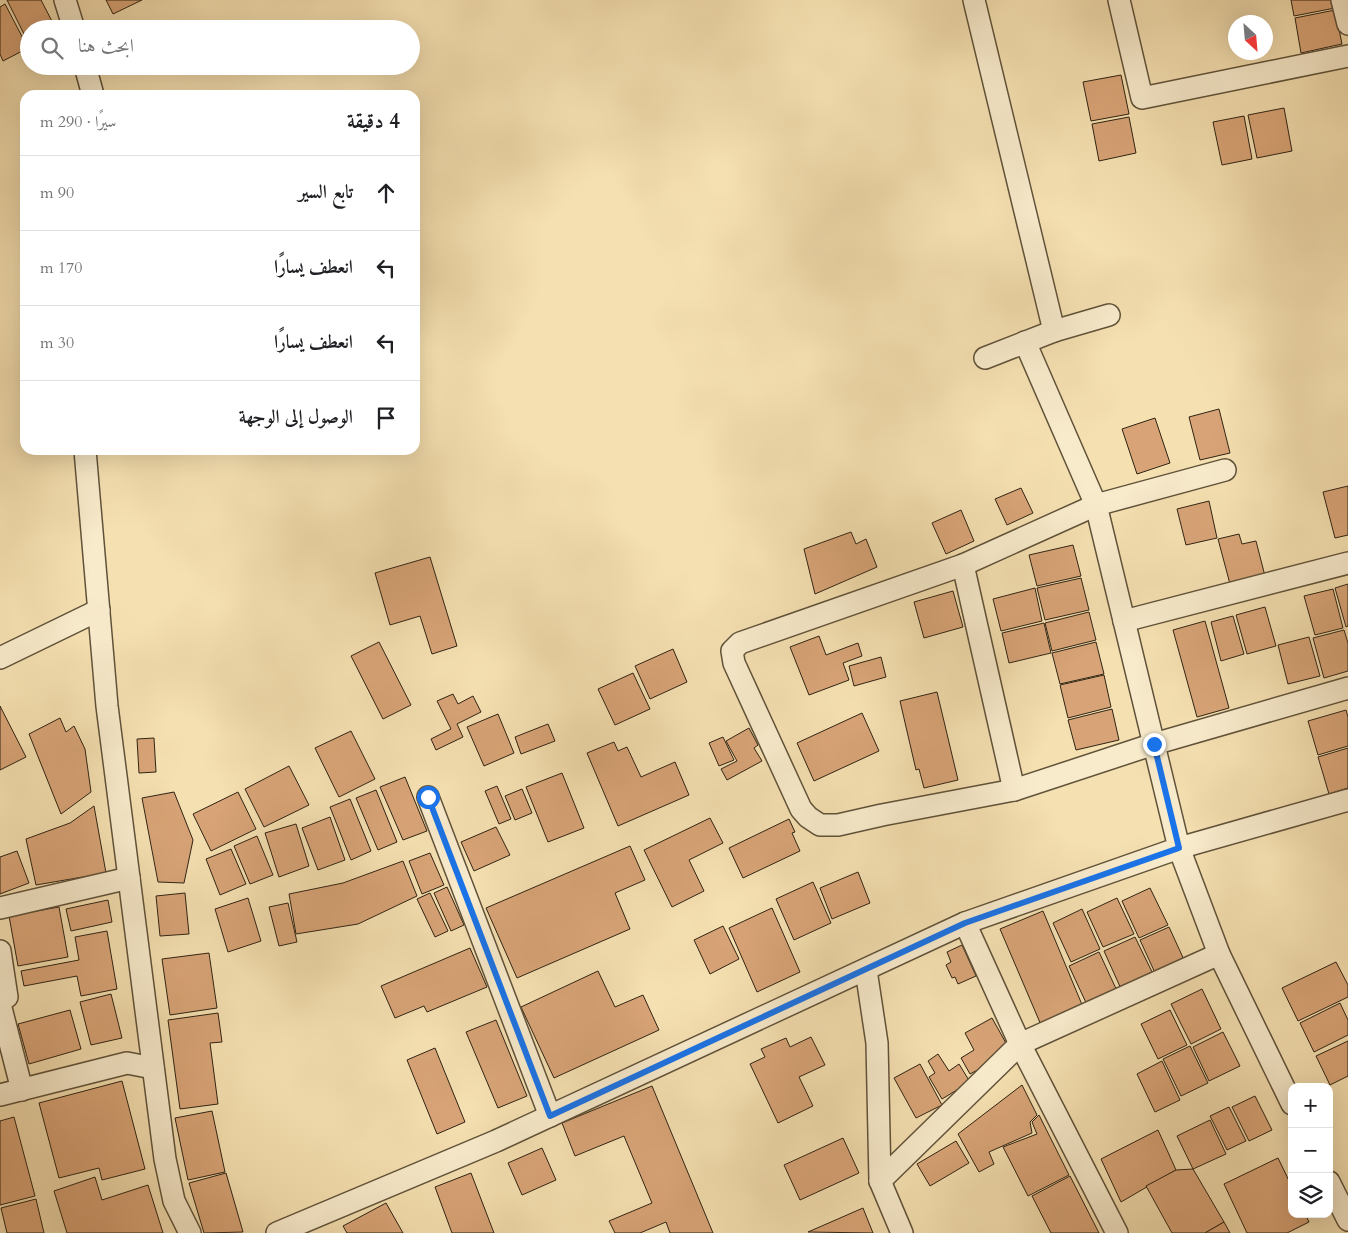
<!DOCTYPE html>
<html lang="ar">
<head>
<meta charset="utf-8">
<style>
	body { margin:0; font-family:Cardo,Amiri,serif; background:#f6f6f6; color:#202124; direction:rtl }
	.controls { position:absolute; right:15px; bottom:15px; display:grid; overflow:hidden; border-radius:10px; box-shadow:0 5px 20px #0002 }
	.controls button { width:45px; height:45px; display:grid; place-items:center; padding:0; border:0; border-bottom:1px solid #e0e0e0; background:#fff; color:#202124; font:25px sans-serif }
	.compass { position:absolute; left:1228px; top:15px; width:45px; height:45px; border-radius:50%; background:#fff; box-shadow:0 5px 20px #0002; rotate:154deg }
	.stop { position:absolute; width:15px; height:15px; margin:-11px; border:4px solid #1a73e8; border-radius:50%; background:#fff }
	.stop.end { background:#1a73e8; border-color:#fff; box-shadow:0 1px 5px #0008 }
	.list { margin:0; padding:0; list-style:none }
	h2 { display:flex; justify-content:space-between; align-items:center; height:65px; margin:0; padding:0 20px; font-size:21px }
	h2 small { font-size:16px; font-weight:400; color:#757577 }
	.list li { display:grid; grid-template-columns:32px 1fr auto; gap:15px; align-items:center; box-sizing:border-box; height:75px; padding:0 20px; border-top:1px solid #e0e0e0 }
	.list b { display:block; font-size:19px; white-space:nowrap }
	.list em { font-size:16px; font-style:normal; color:#757577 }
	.icon { flex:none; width:28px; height:28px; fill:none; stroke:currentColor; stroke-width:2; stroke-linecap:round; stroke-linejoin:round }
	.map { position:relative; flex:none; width:1348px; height:1233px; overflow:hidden; direction:ltr }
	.search { position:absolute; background:#fff; box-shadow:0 5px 20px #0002; left:20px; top:20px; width:400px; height:55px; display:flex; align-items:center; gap:12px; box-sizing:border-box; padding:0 18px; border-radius:28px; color:#757577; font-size:19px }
	.panel { position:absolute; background:#fff; box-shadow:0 5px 20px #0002; left:20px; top:90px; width:400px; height:365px; border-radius:15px; direction:rtl }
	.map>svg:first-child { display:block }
</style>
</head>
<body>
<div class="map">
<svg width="1348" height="1233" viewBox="0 0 1348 1233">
	<rect width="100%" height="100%" fill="#f5e0b1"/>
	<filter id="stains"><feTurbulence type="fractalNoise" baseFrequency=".004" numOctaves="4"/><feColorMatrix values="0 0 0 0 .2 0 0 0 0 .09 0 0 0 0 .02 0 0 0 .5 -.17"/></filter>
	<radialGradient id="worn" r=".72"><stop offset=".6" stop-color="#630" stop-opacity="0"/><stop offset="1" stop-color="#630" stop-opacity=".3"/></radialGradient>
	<g fill="#d8a477" stroke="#2f2313">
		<path d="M7,0H41L56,29H29V44Z"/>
		<path d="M106,0H142L113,14Z"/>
		<path d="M1291,0H1333L1335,8L1294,16Z"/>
		<path d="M5,4L28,48L3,61L0,54V7Z"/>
		<path d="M1335,10L1342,44L1301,53L1295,18Z"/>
		<path d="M1121,75L1129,114L1091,121L1083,82Z"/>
		<path d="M1284,108L1292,151L1257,158L1248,115Z"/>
		<path d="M1244,116L1252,159L1222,165L1213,122Z"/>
		<path d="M1129,117L1136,153L1099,161L1092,124Z"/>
		<path d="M1219,409L1230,453L1200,460L1189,417Z"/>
		<path d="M1155,418L1170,463L1137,474L1122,429Z"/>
		<path d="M1348,486V535L1335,538L1323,492Z"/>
		<path d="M1021,488L1033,513L1007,525L995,499Z"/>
		<path d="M1209,501L1217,538L1186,545L1177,509Z"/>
		<path d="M961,510L974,541L946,554L932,523Z"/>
		<path d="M851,532L856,544L866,539L877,567L815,594L804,549Z"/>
		<path d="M1239,534L1242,544L1256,541L1265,576L1230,584L1218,539Z"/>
		<path d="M1073,545L1081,576L1037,586L1029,555Z"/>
		<path d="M430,557L457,646L432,654L420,616L390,625L375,573Z"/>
		<path d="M1081,578L1089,610L1045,620L1037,588Z"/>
		<path d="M1348,584V626L1346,627L1335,588Z"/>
		<path d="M1035,588L1042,621L1001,631L993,599Z"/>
		<path d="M1333,589L1343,628L1315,635L1304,596Z"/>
		<path d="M953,591L963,627L924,638L914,602Z"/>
		<path d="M1265,607L1276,646L1247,654L1236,615Z"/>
		<path d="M1089,612L1096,640L1052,651L1045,623Z"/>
		<path d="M1233,616L1244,654L1221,661L1211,622Z"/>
		<path d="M1205,621L1229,708L1197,717L1173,630Z"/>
		<path d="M1044,623L1051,653L1009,663L1002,633Z"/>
		<path d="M1344,630L1348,643V671L1324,678L1313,638Z"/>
		<path d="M819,636L826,655L858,643L862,656L843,663L849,680L809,695L790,647Z"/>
		<path d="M1309,637L1320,676L1288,684L1278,645Z"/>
		<path d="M379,642L411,705L383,719L351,656Z"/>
		<path d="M1096,642L1104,674L1060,684L1052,653Z"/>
		<path d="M673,649L687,682L650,699L635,666Z"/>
		<path d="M881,657L886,677L854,686L849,666Z"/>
		<path d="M633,673L650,709L615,725L598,689Z"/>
		<path d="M1104,675L1111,707L1068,718L1060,685Z"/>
		<path d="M937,692L958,780L924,788L919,769L916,770L900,701Z"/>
		<path d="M453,694L458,704L473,696L481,712L457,724L463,737L436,750L431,739L451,729L437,701Z"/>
		<path d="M0,706L26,757L0,770Z"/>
		<path d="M1112,709L1119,740L1076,750L1068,720Z"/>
		<path d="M1346,710L1348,717V746L1318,755L1308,721Z"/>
		<path d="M862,713L879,751L814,781L797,743Z"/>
		<path d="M498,714L514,753L484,766L467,727Z"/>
		<path d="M60,718L66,732L74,726L85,749L91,792L61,814L29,734Z"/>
		<path d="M548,724L555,741L521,754L515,737Z"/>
		<path d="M749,728L758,745L754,748L762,761L727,780L721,769L737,761L726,741Z"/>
		<path d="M351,731L375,779L339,797L315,748Z"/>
		<path d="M723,737L734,760L719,766L709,743Z"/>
		<path d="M154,738L156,772L139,773L137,739Z"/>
		<path d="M614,742L618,751L627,747L641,777L675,762L689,795L618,826L587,753Z"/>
		<path d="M1348,748V788L1329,794L1318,757Z"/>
		<path d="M289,766L309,805L264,827L245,789Z"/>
		<path d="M562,773L584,828L548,842L526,787Z"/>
		<path d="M405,777L427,831L403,840L380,787Z"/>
		<path d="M497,786L511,819L499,824L485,791Z"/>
		<path d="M522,789L532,813L515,820L505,796Z"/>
		<path d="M376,790L397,842L378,850L356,798Z"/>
		<path d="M174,792L193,840L184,883L158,882L142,798Z"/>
		<path d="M238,792L256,829L211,851L193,814Z"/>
		<path d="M350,799L371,851L351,860L330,807Z"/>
		<path d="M94,806L106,873L36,885L26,839L70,823Z"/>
		<path d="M330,817L345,860L318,870L302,828Z"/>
		<path d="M710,818L723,843L689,860L704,891L672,907L644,850Z"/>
		<path d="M789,819L795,832L792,833L800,851L743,878L729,848Z"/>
		<path d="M296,824L309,866L279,877L265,833Z"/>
		<path d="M496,827L510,855L474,871L461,842Z"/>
		<path d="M257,836L273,875L250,884L234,846Z"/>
		<path d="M630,846L645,880L615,893L630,929L517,978L486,908Z"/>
		<path d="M231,849L246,884L220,895L206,859Z"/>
		<path d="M17,851L29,883L0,894V857Z"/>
		<path d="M430,853L444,885L422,894L409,861Z"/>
		<path d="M403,861L417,896L358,924L296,934L289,894L343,883Z"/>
		<path d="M858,872L870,903L832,919L820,888Z"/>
		<path d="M813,882L831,923L794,940L776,899Z"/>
		<path d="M447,887L464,925L451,931L434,893Z"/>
		<path d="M1150,888L1168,925L1139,938L1122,901Z"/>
		<path d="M185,893L189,934L160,936L156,896Z"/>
		<path d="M430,893L448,931L435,937L417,899Z"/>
		<path d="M248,898L261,941L228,952L215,909Z"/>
		<path d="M1117,898L1134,934L1103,947L1087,912Z"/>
		<path d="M108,900L112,922L71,931L66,909Z"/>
		<path d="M288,903L297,942L279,946L269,907Z"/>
		<path d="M59,907L68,957L18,966L9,916Z"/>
		<path d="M772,908L800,972L757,992L729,928Z"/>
		<path d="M1082,909L1100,949L1071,962L1053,923Z"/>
		<path d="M1043,911L1083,1007L1041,1025L1000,929Z"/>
		<path d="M723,926L739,959L710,974L694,940Z"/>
		<path d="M1169,927L1185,962L1156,975L1140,940Z"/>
		<path d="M107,931L117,989L81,996L77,976L24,986L21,971L79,960L75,937Z"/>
		<path d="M1135,937L1154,976L1122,991L1104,951Z"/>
		<path d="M962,945L976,976L958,984L955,977L952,978L946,965L951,962L947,952Z"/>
		<path d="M470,948L487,987L427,1012L424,1006L395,1018L381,986Z"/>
		<path d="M1099,952L1118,993L1088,1007L1069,966Z"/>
		<path d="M209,953L217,1008L170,1015L162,959Z"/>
		<path d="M1336,962L1348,985V997L1298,1021L1282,988Z"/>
		<path d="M598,971L615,1007L643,995L659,1030L554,1078L521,1007Z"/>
		<path d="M1202,989L1221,1029L1191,1044L1171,1004Z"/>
		<path d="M111,994L122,1038L91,1045L80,1002Z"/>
		<path d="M1340,1003L1348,1020V1035L1314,1052L1300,1023Z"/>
		<path d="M70,1010L81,1049L29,1064L18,1024Z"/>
		<path d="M1170,1010L1187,1045L1158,1059L1141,1024Z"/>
		<path d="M218,1013L222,1042L210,1043L218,1104L180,1109L168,1020Z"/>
		<path d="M992,1018L1011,1052L970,1074L961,1058L974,1050L965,1033Z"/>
		<path d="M496,1020L527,1096L498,1108L466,1032Z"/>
		<path d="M1223,1032L1240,1066L1209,1081L1193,1047Z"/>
		<path d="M811,1037L825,1065L799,1077L813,1106L778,1123L750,1064L765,1057L761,1049L786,1038L790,1047Z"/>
		<path d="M1348,1041V1076L1330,1085L1316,1056Z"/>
		<path d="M1190,1046L1208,1083L1181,1096L1163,1059Z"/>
		<path d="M435,1048L465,1122L437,1134L407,1060Z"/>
		<path d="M938,1054L949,1071L959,1064L970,1082L942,1099L929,1077L935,1073L928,1061Z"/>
		<path d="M1162,1061L1180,1100L1155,1112L1137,1074Z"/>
		<path d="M920,1064L942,1105L916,1118L894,1078Z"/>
		<path d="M122,1081L145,1169L102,1180L99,1168L59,1178L39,1103Z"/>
		<path d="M1022,1085L1037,1115L1030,1122L1032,1133L989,1152L994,1164L979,1172L958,1134Z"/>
		<path d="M652,1086L713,1233H670L666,1222L640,1233H615L609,1221L652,1203L624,1136L575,1156L562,1123Z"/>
		<path d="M1255,1096L1272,1130L1249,1141L1232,1107Z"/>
		<path d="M1229,1107L1246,1141L1227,1150L1210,1116Z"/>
		<path d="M212,1111L225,1172L188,1180L175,1118Z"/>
		<path d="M1039,1115L1069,1175L1028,1196L1003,1147L1037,1134L1032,1122Z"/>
		<path d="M14,1117L35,1196L0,1205V1121Z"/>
		<path d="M1210,1120L1226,1154L1193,1169L1177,1136Z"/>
		<path d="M1158,1130L1176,1170L1121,1202L1101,1159Z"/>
		<path d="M843,1138L859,1173L800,1200L784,1165Z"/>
		<path d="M956,1141L969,1163L930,1186L917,1164Z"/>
		<path d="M542,1148L556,1180L522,1195L508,1163Z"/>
		<path d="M1278,1158L1292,1187V1214H1305L1309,1222L1287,1233H1247L1224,1184Z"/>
		<path d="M1193,1169L1224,1222L1205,1233H1172L1146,1186L1176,1170Z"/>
		<path d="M226,1173L243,1232L204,1233L189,1183Z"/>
		<path d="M471,1173L494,1233H452L435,1187Z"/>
		<path d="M1070,1176L1099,1233H1051L1032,1196Z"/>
		<path d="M95,1177L102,1200L148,1185L163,1233H67L54,1191Z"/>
		<path d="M36,1199L44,1233H7L1,1208Z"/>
		<path d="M386,1203L403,1233H347L343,1226Z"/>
		<path d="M863,1208L873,1233L808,1232Z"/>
		<path d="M1224,1222L1230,1233H1205Z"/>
	</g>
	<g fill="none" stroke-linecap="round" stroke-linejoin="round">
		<g stroke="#60523a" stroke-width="24">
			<g id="street">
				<path d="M65,0L74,29"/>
				<path d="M974,0L1054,331"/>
				<path d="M1119,0L1142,98L1348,56"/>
				<path d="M1342,0L1348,24"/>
				<path d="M85,66L93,95"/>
				<path d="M1025,342L1096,505L1179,848L1219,954L1292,1104"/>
				<path d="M985,358L1054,331L1109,315"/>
				<path d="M85,450L107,706L165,1159L174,1201L190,1233"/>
				<path d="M1225,470L1096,505L963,565L740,643L732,651L734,663L801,809L808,817L820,825H838L882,815L1014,790L1154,744L1348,688"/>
				<path d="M963,565L1014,790"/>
				<path d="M1124,621L1348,563"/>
				<path d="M0,658L99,610"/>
				<path d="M428,797L550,1116"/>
				<path d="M0,908L129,878"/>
				<path d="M965,923L1020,1044L1117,1233"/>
				<path d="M0,951L7,997H0"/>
				<path d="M866,970L877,1043L880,1181L902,1233"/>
				<path d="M0,1004L22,1090"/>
				<path d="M0,1095L127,1063L153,1068"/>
				<path d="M880,1181L1020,1044L1219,954"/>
				<path d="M1329,1182L1348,1220"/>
				<path d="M277,1233L496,1141L965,923L1179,848L1348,800"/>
			</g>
		</g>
		<use href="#street" stroke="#f8ebcc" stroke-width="21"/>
	</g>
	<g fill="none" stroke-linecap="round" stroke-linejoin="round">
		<path stroke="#1a73e8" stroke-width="6" d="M428,797L550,1116L965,923L1179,848L1154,744"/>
	</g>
	<rect width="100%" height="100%" filter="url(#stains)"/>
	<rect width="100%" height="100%" fill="url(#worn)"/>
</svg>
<div class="controls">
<button>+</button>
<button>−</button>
<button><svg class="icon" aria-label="layers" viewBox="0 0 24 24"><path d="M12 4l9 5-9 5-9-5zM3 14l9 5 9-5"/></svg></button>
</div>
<svg class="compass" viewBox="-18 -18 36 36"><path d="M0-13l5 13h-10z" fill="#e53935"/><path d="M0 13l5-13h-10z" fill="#757577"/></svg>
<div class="stop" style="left:428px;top:797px"></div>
<div class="stop end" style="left:1154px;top:744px"></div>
<div class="search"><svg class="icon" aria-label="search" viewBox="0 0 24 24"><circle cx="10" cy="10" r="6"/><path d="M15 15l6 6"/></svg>ابحث هنا</div>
<section class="panel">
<h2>4 دقيقة<small>سيرًا · 290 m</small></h2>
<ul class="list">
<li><svg class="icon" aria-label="ahead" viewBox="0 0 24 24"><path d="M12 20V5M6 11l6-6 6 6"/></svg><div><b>تابع السير</b></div><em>90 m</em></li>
<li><svg class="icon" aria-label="left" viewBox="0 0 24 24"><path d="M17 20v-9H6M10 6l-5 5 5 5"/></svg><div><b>انعطف يسارًا</b></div><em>170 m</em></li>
<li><svg class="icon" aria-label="left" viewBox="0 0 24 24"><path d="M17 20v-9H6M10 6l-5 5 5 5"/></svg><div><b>انعطف يسارًا</b></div><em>30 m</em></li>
<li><svg class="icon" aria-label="arrive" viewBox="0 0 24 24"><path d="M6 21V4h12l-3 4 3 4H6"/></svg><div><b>الوصول إلى الوجهة</b></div></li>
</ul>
</section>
</div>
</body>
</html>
